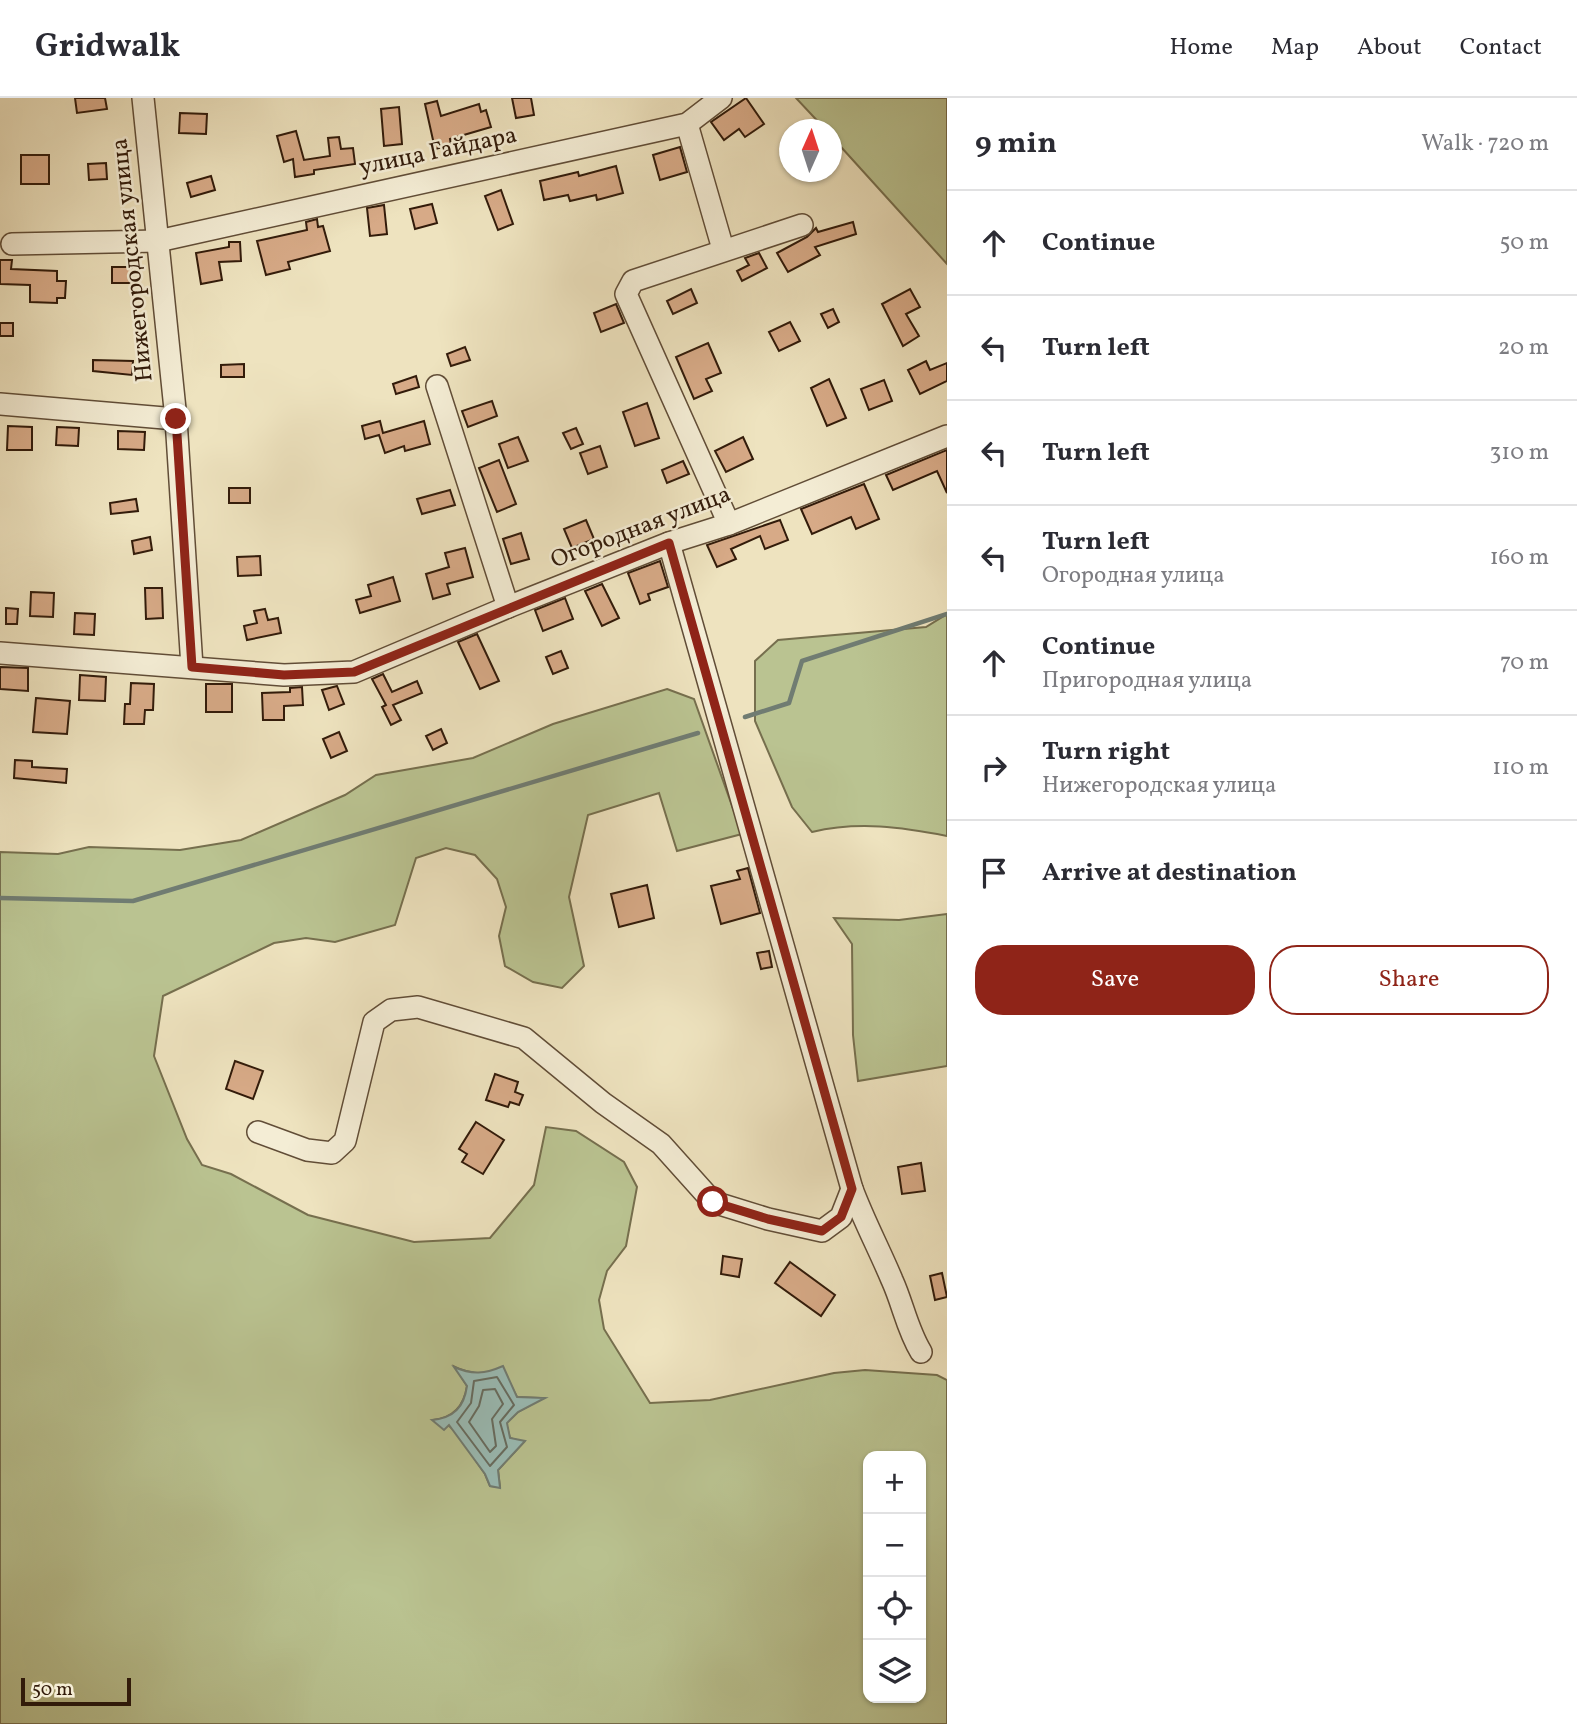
<!DOCTYPE html>
<html lang="en">
<head>
<meta charset="utf-8">
<style>
	body { margin:0; font-family:Vollkorn,serif; background:#f2f2f3; color:#2b2b33 }
	.controls { position:absolute; right:21px; bottom:21px; display:grid; overflow:hidden; border-radius:14px; box-shadow:0 2px 5px #0004 }
	.controls button { width:63px; height:63px; display:grid; place-items:center; padding:0; border:0; border-bottom:2px solid #e1e1e2; background:#fff; color:#2b2b33; font:35px sans-serif }
	.compass { position:absolute; left:779px; top:21px; width:63px; height:63px; border-radius:50%; background:#fff; box-shadow:0 2px 5px #0004; rotate:3deg }
	.scale { position:absolute; left:21px; bottom:18px; width:110px; box-sizing:border-box; padding-left:7px; border:4px solid #321b0a; border-top:0; font-size:19px; line-height:24px; white-space:nowrap; color:#321b0a; -webkit-text-stroke:5px #f4edd5; paint-order:stroke }
	.stop { position:absolute; width:21px; height:21px; margin:-16px; border:5px solid #8f2418; border-radius:50%; background:#fff }
	.stop.end { background:#8f2418; border-color:#fff; box-shadow:0 2px 7px #0008 }
	.list { margin:0; padding:0; list-style:none }
	h2 { display:flex; justify-content:space-between; align-items:center; height:91px; margin:0; padding:0 28px; font-size:30px }
	h2 small { font-size:23px; font-weight:400; color:#7c7c81 }
	.list li { display:grid; grid-template-columns:46px 1fr auto; gap:21px; align-items:center; box-sizing:border-box; height:105px; padding:0 28px; border-top:2px solid #e1e1e2 }
	.list b { display:block; font-size:26px; white-space:nowrap }
	.list p { margin:0; font-size:23px; white-space:nowrap; color:#7c7c81 }
	.list em { font-size:23px; font-style:normal; color:#7c7c81 }
	.actions { display:flex; gap:14px; padding:21px 28px }
	.actions a { flex:1; padding:16px 0; border:2px solid #8f2418; border-radius:28px; text-align:center; font-size:24px; color:#8f2418 }
	.actions .main { background:#8f2418; color:#fff }
	.icon { flex:none; width:38px; height:38px; fill:none; stroke:currentColor; stroke-width:2; stroke-linecap:round; stroke-linejoin:round }
	.map { position:relative; flex:none; width:947px; height:1626px; overflow:hidden }
	header { display:flex; align-items:center; gap:42px; box-sizing:border-box; height:98px; padding:0 35px; background:#fff; border-bottom:2px solid #e1e1e2 }
	header strong { font-size:33px }
	nav { display:flex; gap:38px; margin-inline-start:auto; font-size:24px }
	main { display:flex }
	aside { flex:1; background:#fff }
	.map>svg:first-child { display:block }
</style>
</head>
<body>
<header>
<strong>Gridwalk</strong>
<nav><a>Home</a><a>Map</a><a>About</a><a>Contact</a></nav>
</header>
<main>
<div class="map">
<svg width="947" height="1626" viewBox="0 0 947 1626">
	<rect width="100%" height="100%" fill="#eee3bf"/>
	<filter id="stains"><feTurbulence type="fractalNoise" baseFrequency=".00286" numOctaves="4"/><feColorMatrix values="0 0 0 0 .2 0 0 0 0 .09 0 0 0 0 .02 0 0 0 .5 -.17"/></filter>
	<radialGradient id="worn" r=".72"><stop offset=".6" stop-color="#630" stop-opacity="0"/><stop offset="1" stop-color="#630" stop-opacity=".3"/></radialGradient>
	<g fill="#bac391" stroke="#766f4e" stroke-width="2" fill-rule="evenodd">
		<path d="M796,0H947V166L832,39V32L825,31Z"/>
		<path d="M947,516V738C902,729 858,723 812,734L792,709L755,623V563L778,542L926,529Z"/>
		<path d="M667,591L694,601L742,736L677,753L659,695L588,717L569,799L584,868L562,890L533,884L505,868L499,838L506,809L497,781L475,757L446,750L416,760L395,827L335,844L306,840L274,845L163,898L154,958L187,1041L202,1067L231,1076L308,1117L414,1144L490,1140L534,1087L546,1029L576,1033L624,1064L637,1089L626,1148L607,1173L599,1202L604,1231L650,1305L710,1302L834,1275L865,1272L937,1277L947,1282V1626H0V754L58,756L89,749L180,752L241,742L345,697L376,677L473,660L553,626ZM455,1269C472,1278 490,1275 508,1282L517,1299L543,1300L518,1314L506,1325L510,1340L524,1344L498,1372L500,1389L490,1388L485,1376L456,1334L448,1327L433,1322C454,1320 464,1308 467,1288ZM868,1358H921V1600H868Z"/>
		<path d="M947,816V968L858,983L853,937L852,846L834,820L899,822Z"/>
	</g>
	<path fill="#9abdb7" stroke="#707c72" stroke-width="2" d="M503,1268L517,1299L545,1300L518,1314L507,1325L510,1340L525,1343L498,1372L500,1390L490,1388L485,1376L449,1327L444,1332L432,1322C454,1320 464,1309 467,1288L454,1269C472,1277 485,1276 503,1268Z"/>
	<g fill="none" stroke-linecap="round" stroke-linejoin="round">
		<g stroke="#666c60" stroke-width="2">
			<path d="M497,1279L514,1307L500,1324L507,1349L490,1368L457,1324L471,1305L474,1283Z"/>
			<path d="M495,1291L503,1306L492,1321L496,1348L490,1354L469,1324L479,1308L483,1292Z"/>
		</g>
		<g stroke="#707c72" stroke-width="4.5">
			<path d="M745,619L789,605L802,563L947,516"/>
			<path d="M0,800L133,803L698,635"/>
		</g>
	</g>
	<g fill="#d7aa87" stroke="#321b0a" stroke-width="2">
		<path d="M75,0H105L107,11L77,15Z"/>
		<path d="M512,0H531L534,17L516,20Z"/>
		<path d="M746,0L764,26L745,39L739,31L724,42L711,24Z"/>
		<path d="M437,3L441,18L479,6L481,14L486,12L491,29L450,41L451,47L435,51L425,6Z"/>
		<path d="M399,9L402,46L384,48L381,11Z"/>
		<path d="M180,15L207,16L206,36L179,35Z"/>
		<path d="M296,33L304,62L330,58L328,40L339,39L341,51L353,50L355,66L314,72V76L295,79L293,61L284,64L277,38Z"/>
		<path d="M680,49L687,74L660,82L653,57Z"/>
		<rect x="21" y="57" width="28" height="29"/>
		<path d="M106,65L107,81L89,82L88,66Z"/>
		<path d="M616,68L623,95L597,102L596,97L570,103L568,97L544,102L540,83L578,74L579,78Z"/>
		<path d="M211,78L215,92L191,99L187,85Z"/>
		<path d="M501,92L513,126L498,132L485,98Z"/>
		<path d="M432,106L437,125L415,131L410,111Z"/>
		<path d="M384,107L387,136L370,138L367,110Z"/>
		<path d="M317,121L318,129L323,128L330,153L288,164L290,171L266,177L257,143L307,132L306,124Z"/>
		<path d="M853,124L856,136L815,149L820,157L788,174L777,155L807,139L816,130L818,134Z"/>
		<path d="M229,144H240L241,163L219,164L222,182L201,186L196,155L229,149Z"/>
		<path d="M759,155L767,170L742,183L737,173L749,167L745,160Z"/>
		<path d="M0,162H12L11,171L57,173V183H66L65,200H57V205L30,204V187L0,186Z"/>
		<rect x="112" y="169" width="20" height="16"/>
		<path d="M691,191L697,205L673,216L667,203Z"/>
		<path d="M910,191L920,209L906,216L919,238L903,248L882,206Z"/>
		<path d="M616,206L624,225L601,234L594,215Z"/>
		<path d="M833,211L839,224L828,230L821,216Z"/>
		<path d="M790,224L800,243L779,253L769,234Z"/>
		<rect x="0" y="225" width="13" height="13"/>
		<path d="M708,245L721,275L706,281L712,293L694,301L676,259Z"/>
		<path d="M465,249L470,262L451,268L447,256Z"/>
		<path d="M93,262L133,263L132,277L93,273Z"/>
		<path d="M926,263L930,272L947,265V283L920,296L908,272Z"/>
		<path d="M244,266V279H221V267Z"/>
		<path d="M416,278L419,289L396,296L393,286Z"/>
		<path d="M829,281L846,320L827,328L811,290Z"/>
		<path d="M884,282L892,303L869,312L861,291Z"/>
		<path d="M492,303L497,318L468,329L462,313Z"/>
		<path d="M647,305L659,340L635,348L623,314Z"/>
		<path d="M380,323L383,335L424,323L430,346L405,353L404,348L385,355L379,337L365,341L362,328Z"/>
		<path d="M8,328L32,329V352H7Z"/>
		<path d="M57,329L79,330L78,348L56,347Z"/>
		<path d="M576,330L583,346L571,351L563,335Z"/>
		<path d="M118,333L145,334L144,352L118,351Z"/>
		<path d="M518,339L528,363L508,370L499,346Z"/>
		<path d="M743,339L753,361L726,374L715,353Z"/>
		<path d="M600,348L607,369L588,376L580,355Z"/>
		<path d="M947,352V395L937,373L893,392L886,377Z"/>
		<path d="M499,362L516,406L497,414L479,370Z"/>
		<path d="M683,363L689,376L667,385L662,372Z"/>
		<path d="M864,386L879,421L856,431L851,419L812,436L801,411Z"/>
		<rect x="229" y="390" width="21" height="15"/>
		<path d="M450,392L455,407L422,416L417,401Z"/>
		<path d="M136,401L138,413L111,416L110,405Z"/>
		<path d="M586,422L594,441L572,450L564,431Z"/>
		<path d="M780,422L788,442L765,451L760,438L731,451L736,461L717,469L707,447Z"/>
		<path d="M521,435L529,461L511,466L503,441Z"/>
		<path d="M150,439L152,452L134,456L132,443Z"/>
		<path d="M465,450L473,479L447,486L450,496L433,501L426,476L449,469L445,455Z"/>
		<path d="M260,458L261,477L238,478L237,459Z"/>
		<path d="M660,463L668,489L648,496L650,502L640,506L628,475Z"/>
		<path d="M393,479L400,503L360,515L356,502L371,498L368,487Z"/>
		<path d="M602,486L619,520L602,528L585,493Z"/>
		<path d="M145,490H162L163,520L146,521Z"/>
		<path d="M31,494L54,495L53,519L30,518Z"/>
		<path d="M565,500L573,521L543,533L535,512Z"/>
		<path d="M6,510L18,511L17,526H6Z"/>
		<path d="M265,511L268,522L278,520L281,535L247,542L244,528L257,525L254,513Z"/>
		<path d="M75,515L95,516L94,537L74,536Z"/>
		<path d="M477,536L499,583L480,591L458,544Z"/>
		<path d="M561,553L568,570L553,576L546,559Z"/>
		<path d="M0,569L28,570V593L0,591Z"/>
		<path d="M383,576L392,594L417,583L422,595L393,607L401,622L391,627L382,609L386,607L372,581Z"/>
		<path d="M80,577L106,579L105,603L79,602Z"/>
		<path d="M131,585L154,586L153,612H145L144,626H124L125,606H130Z"/>
		<rect x="206" y="586" width="26" height="28"/>
		<path d="M337,588L344,606L329,612L322,592Z"/>
		<path d="M302,589L303,607L284,608V622H263L262,595L290,594V590Z"/>
		<path d="M36,600L70,603L67,636L33,634Z"/>
		<path d="M441,631L447,645L433,652L426,638Z"/>
		<path d="M339,634L347,653L331,660L323,641Z"/>
		<path d="M15,662L32,663V669L67,671L66,685L14,680Z"/>
		<path d="M748,770L760,815L721,826L711,788L740,781L737,773Z"/>
		<path d="M647,787L654,820L619,829L611,796Z"/>
		<path d="M769,853L772,869L761,871L757,855Z"/>
		<path d="M235,963L263,973L253,1001L226,991Z"/>
		<path d="M495,976L518,984L515,994L523,997L519,1007L510,1004L508,1009L486,1002Z"/>
		<path d="M476,1024L504,1042L483,1076L462,1064L467,1056L459,1051Z"/>
		<path d="M921,1065L925,1093L902,1096L898,1069Z"/>
		<path d="M723,1158L742,1161L739,1179L721,1176Z"/>
		<path d="M790,1164L835,1197L821,1218L775,1185Z"/>
		<path d="M942,1175L947,1199L935,1202L930,1178Z"/>
	</g>
	<g fill="none" stroke-linecap="round" stroke-linejoin="round">
		<g stroke="#614d37" stroke-width="24">
			<g id="minor">
				<path d="M143,0L176,321L192,569"/>
				<path d="M687,26L723,151"/>
				<path d="M12,146L158,143L687,26L721,0"/>
				<path d="M437,288L508,509"/>
				<path d="M0,306L176,321"/>
				<path d="M729,426L626,196L633,183L802,127"/>
				<path d="M669,445L852,1091C864,1123 879,1151 892,1182C903,1206 907,1231 921,1254"/>
				<path d="M0,555L284,577L354,574L508,509L669,445L729,426L947,338"/>
				<path d="M258,1034L307,1052L332,1055L345,1043L374,924L391,912L418,909L524,940L603,1005L661,1046L713,1104L768,1121L822,1133L841,1119L852,1091"/>
			</g>
		</g>
		<use href="#minor" stroke="#f4edd5" stroke-width="21"/>
	</g>
	<g fill="none" stroke-linecap="round" stroke-linejoin="round">
		<path stroke="#8f2418" stroke-width="9" d="M176,321L192,569L284,577L354,574L669,445L852,1091L841,1119L822,1133L768,1121L713,1104"/>
	</g>
	<g text-anchor="middle" dominant-baseline="central" stroke-width="5" stroke-linejoin="round" paint-order="stroke">
		<g font-size="24" fill="#321b0a" stroke="#f4edd5">
			<text transform="translate(438 54) rotate(-12)">улица Гайдара</text>
			<text transform="translate(133 162) rotate(-96)">Нижегородская улица</text>
			<text transform="translate(641 430) rotate(-21)">Огородная улица</text>
		</g>
	</g>
	<rect width="100%" height="100%" filter="url(#stains)"/>
	<rect width="100%" height="100%" fill="url(#worn)"/>
</svg>
<div class="controls">
<button>+</button>
<button>−</button>
<button><svg class="icon" aria-label="locate" viewBox="0 0 24 24"><circle cx="12" cy="12" r="6"/><path d="M12 2v4M12 18v4M2 12h4M18 12h4"/></svg></button>
<button><svg class="icon" aria-label="layers" viewBox="0 0 24 24"><path d="M12 4l9 5-9 5-9-5zM3 14l9 5 9-5"/></svg></button>
</div>
<svg class="compass" viewBox="-18 -18 36 36"><path d="M0-13l5 13h-10z" fill="#e53935"/><path d="M0 13l5-13h-10z" fill="#7c7c81"/></svg>
<div class="scale">50 m</div>
<div class="stop" style="left:713px;top:1104px"></div>
<div class="stop end" style="left:176px;top:321px"></div>
</div>
<aside>
<h2>9 min<small>Walk · 720 m</small></h2>
<ul class="list">
<li><svg class="icon" aria-label="ahead" viewBox="0 0 24 24"><path d="M12 20V5M6 11l6-6 6 6"/></svg><div><b>Continue</b></div><em>50 m</em></li>
<li><svg class="icon" aria-label="left" viewBox="0 0 24 24"><path d="M17 20v-9H6M10 6l-5 5 5 5"/></svg><div><b>Turn left</b></div><em>20 m</em></li>
<li><svg class="icon" aria-label="left" viewBox="0 0 24 24"><path d="M17 20v-9H6M10 6l-5 5 5 5"/></svg><div><b>Turn left</b></div><em>310 m</em></li>
<li><svg class="icon" aria-label="left" viewBox="0 0 24 24"><path d="M17 20v-9H6M10 6l-5 5 5 5"/></svg><div><b>Turn left</b><p>Огородная улица</p></div><em>160 m</em></li>
<li><svg class="icon" aria-label="ahead" viewBox="0 0 24 24"><path d="M12 20V5M6 11l6-6 6 6"/></svg><div><b>Continue</b><p>Пригородная улица</p></div><em>70 m</em></li>
<li><svg class="icon" aria-label="right" viewBox="0 0 24 24"><path d="M7 20v-9h11M14 6l5 5-5 5"/></svg><div><b>Turn right</b><p>Нижегородская улица</p></div><em>110 m</em></li>
<li><svg class="icon" aria-label="arrive" viewBox="0 0 24 24"><path d="M6 21V4h12l-3 4 3 4H6"/></svg><div><b>Arrive at destination</b></div></li>
</ul>
<div class="actions"><a class="main">Save</a><a>Share</a></div>
</aside>
</main>
</body>
</html>
